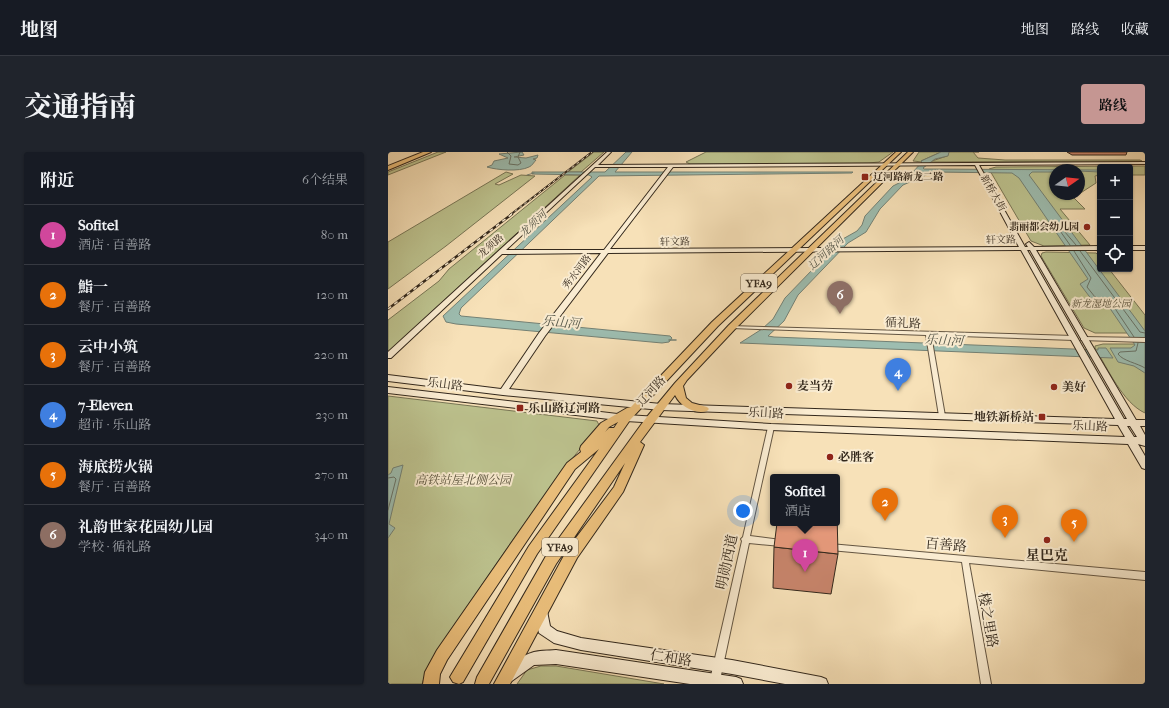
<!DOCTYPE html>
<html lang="zh">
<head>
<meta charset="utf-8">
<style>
	body { margin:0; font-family:"IM FELL French Canon","Noto Serif SC",serif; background:#20242c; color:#f1f3f6 }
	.controls { position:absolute; right:12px; top:12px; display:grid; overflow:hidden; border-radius:4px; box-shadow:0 1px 3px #0004 }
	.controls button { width:36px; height:36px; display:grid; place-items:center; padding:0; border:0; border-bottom:1px solid #363941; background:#171b24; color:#f1f3f6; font:20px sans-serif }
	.compass { position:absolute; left:661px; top:12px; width:36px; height:36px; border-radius:50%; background:#171b24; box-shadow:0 1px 3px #0004; rotate:76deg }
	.you { position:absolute; left:355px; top:359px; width:14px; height:14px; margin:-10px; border:3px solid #fff; border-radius:50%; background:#1a73e8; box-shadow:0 0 0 6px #1a73e833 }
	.badge { display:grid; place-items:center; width:26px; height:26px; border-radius:50%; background:#c59692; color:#fff; font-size:13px; font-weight:700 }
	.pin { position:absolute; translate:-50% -33px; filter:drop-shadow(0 1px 2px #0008) }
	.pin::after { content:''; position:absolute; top:21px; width:14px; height:12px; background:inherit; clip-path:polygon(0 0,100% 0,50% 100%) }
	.popup { position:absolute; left:382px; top:322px; width:70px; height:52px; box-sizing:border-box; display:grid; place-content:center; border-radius:4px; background:#171b24; filter:drop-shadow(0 1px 3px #0005); font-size:13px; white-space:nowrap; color:#9ea1a6 }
	.popup b { font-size:15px; color:#f1f3f6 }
	.popup::after { content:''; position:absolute; left:50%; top:100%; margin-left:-8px; border:8px solid transparent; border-top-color:#171b24 }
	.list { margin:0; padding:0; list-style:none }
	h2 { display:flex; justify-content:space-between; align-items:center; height:52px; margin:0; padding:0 16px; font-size:17px }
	h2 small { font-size:13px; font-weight:400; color:#9ea1a6 }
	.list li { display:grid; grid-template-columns:26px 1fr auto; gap:12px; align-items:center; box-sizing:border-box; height:60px; padding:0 16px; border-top:1px solid #363941 }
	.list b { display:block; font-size:15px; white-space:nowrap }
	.list p { margin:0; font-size:13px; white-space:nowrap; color:#9ea1a6 }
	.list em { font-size:13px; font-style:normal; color:#9ea1a6 }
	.icon { flex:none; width:22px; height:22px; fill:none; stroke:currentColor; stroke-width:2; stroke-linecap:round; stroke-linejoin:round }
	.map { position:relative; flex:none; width:757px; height:532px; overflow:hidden; border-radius:4px }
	header { display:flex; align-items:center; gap:24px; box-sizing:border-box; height:56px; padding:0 20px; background:#171b24; border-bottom:1px solid #363941 }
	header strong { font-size:19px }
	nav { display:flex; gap:22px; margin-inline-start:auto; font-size:14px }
	.intro { display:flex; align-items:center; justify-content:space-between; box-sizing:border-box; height:96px; padding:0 24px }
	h1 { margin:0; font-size:28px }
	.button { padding:10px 18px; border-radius:4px; background:#c59692; color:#111; font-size:14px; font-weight:700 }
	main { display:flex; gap:24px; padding:0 24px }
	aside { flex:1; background:#171b24; border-radius:4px; box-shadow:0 1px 3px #0004 }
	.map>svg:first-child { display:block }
</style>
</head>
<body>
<header>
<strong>地图</strong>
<nav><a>地图</a><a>路线</a><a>收藏</a></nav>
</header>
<div class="intro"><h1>交通指南</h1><a class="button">路线</a></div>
<main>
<aside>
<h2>附近<small>6个结果</small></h2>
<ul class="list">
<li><span class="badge" style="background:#d1479c">1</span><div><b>Sofitel</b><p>酒店 · 百善路</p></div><em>80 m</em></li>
<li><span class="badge" style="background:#e8710a">2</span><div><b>鮨一</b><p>餐厅 · 百善路</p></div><em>120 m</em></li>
<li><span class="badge" style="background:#e8710a">3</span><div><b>云中小筑</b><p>餐厅 · 百善路</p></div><em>220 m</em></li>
<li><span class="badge" style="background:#3f7fe0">4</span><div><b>7-Eleven</b><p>超市 · 乐山路</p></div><em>230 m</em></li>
<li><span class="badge" style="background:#e8710a">5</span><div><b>海底捞火锅</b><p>餐厅 · 百善路</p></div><em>270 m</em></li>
<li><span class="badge" style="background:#8d6e63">6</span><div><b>礼韵世家花园幼儿园</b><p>学校 · 循礼路</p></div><em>340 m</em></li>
</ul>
</aside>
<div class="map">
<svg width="757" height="532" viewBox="0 0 757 532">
	<rect width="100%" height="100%" fill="#f7e1b8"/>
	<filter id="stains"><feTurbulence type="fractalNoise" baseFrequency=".005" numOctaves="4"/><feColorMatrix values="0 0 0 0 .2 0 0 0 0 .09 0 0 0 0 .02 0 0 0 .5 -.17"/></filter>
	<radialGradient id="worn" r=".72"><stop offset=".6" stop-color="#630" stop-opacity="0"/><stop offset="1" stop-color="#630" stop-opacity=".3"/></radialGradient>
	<g fill="#bdc38f" stroke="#787656">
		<path d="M50,0H58L0,23V20Z"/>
		<path d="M206,0H216L193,20H180Z"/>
		<path d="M318,0H505L491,10L480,11L302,12L298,10Z"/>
		<path d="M531,0H553L533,9L534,10L525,9Z"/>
		<path d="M561,0H591H585L590,6L617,8H752L754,9L541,10L559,4Z"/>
		<path d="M757,14V23H742V15H712V23L707,24L708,31L691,42V18H667V42H690L685,45L697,57H672L702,93L656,94L643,89L601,17L608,15Z"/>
		<path d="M118,20L125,22L107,32L111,33L133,23L147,24L58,94L0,137V90Z"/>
		<path d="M177,23H192L0,200V168L51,129L61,117Z"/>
		<path d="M658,100L708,101L712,105V117H721L757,163V181H707L696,176L653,104L654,101Z"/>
		<path d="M715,192H757V261C735,251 720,217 707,196V194Z"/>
		<path d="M0,244L209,269L211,273C149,349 95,431 41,512L34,532H0Z"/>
		<path d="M153,514H168L276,532H129L139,518Z"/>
	</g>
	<g fill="#9dbdb0" stroke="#738175">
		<path d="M134,0L136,3L126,5L138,6L150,3L149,6L145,7L148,8C146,10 144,14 141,15C131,20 109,18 99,15L104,13L106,9L120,6L111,2Z"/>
		<path d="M238,0H244L227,20H465L464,21L211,24L73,156L71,162L73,164L282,184L284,186L281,190L274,191L68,172L58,170L55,164L204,25L201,23L144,22V20H217Z"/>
		<path d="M553,0H561L560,4L547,7L535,16L536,17L712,18V20L667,18V20H644L641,23L757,179V221L746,214L730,210L722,196H743L747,193L721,155L704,148L692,132L700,127L631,26L624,21L545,20L515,33L492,57L478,80L460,91L410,143L396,169L380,184L386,185L710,198V196H718L725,206L352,191L374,177L385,167L397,146L453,88L469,79L474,73L477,64L505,34L527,23L525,20L534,10L533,9Z"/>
		<path d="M15,313L1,372L7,376L0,386V323L3,321L5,316Z"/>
	</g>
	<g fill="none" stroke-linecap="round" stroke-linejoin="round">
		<g stroke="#687266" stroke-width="1">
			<path d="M119,0L123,4L121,12L130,13L133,11L130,5L132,0"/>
			<path d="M682,93L670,76L671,73L688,93"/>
			<path d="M686,99L703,126L699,135L707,145L724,152L746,185"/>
			<path d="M692,99L752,180L757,181"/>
			<path d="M750,191L748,199L732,200L730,202C735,209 749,211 757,216"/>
			<path d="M0,326L6,325L8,327L0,358"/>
		</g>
		<path stroke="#738175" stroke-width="1" d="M139,23L146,21"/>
		<path stroke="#738175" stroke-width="1.5" d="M281,188H288"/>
		<g stroke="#645643" stroke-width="2">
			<g id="street">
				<path d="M342,174L686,184L689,186L686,188L543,183L557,264L554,266L551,264L538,183L344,176H342Z"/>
				<path d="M695,185L757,186V190L693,188V186Z"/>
				<path d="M383,273L386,275L362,384L393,388L396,389L397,391L396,393L393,394L361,391L332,528L330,531L328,532L324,531L322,528L354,389L353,387L355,385L380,275Z"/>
				<path d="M442,392L757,420V428L581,411L603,532H593L574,410L442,398L439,397L438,395L439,393Z"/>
			</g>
		</g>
		<g stroke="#33281c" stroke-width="2">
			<g id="secondary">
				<path d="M219,0H223L210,13L757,10V12L591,13L637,95H640L638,92L641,90L646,95L712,94V98H648L748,268H757V274H752L757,283V294L750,292L757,304V317L754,316L740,292L383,278L238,269L0,241V235L238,263L383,272L737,285L730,273L273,258L115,243L0,229V223L113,237L151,181L213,101L114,102L3,206H0V200ZM587,13L631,95L222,97L285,15ZM207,15H280L216,98H118ZM633,98L727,267L273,252L121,237L157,184L220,101ZM639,98H642L739,267H736ZM739,274H742L749,285H746Z"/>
				<rect x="742" y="94" width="15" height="4"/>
				<path d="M154,452L158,454L162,474L169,479L193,486L344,508L433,525L438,527L440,532H397L344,522L193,498L166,491L151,481L150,477L148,458L150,454Z"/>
				<path d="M168,498L348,525L353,527L355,532H302L168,512L146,513L121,531L116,529L114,524C117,517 135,503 143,501C151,498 160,499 168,498Z"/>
			</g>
		</g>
		<g stroke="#33281c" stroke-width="2">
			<g id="primary">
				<path d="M508,0H513L330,174L242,268L149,402L75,530L71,532L65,530L62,525L65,520L141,394L211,297L187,317L59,508L52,522L51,532H35L37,520L49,498L179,311L193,300L192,297L193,294L213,271L239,256L243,255L324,170ZM230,270L226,276H221L217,280L221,275Z"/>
				<path d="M520,0H525L347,177L299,228L295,234L298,246L304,251L319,255L321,257L319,259C307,263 292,254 287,243L252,290L256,293L235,340L189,406L122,532H106L179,398L226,335L237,311L168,412L101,532H87L89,525L158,404L258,266L287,231L341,173Z"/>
			</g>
		</g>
		<g stroke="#33281c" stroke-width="2">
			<path id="highway" d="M35,0H43L0,18V14Z"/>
		</g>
		<use href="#street" fill="#faecd1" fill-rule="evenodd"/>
		<use href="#secondary" fill="#faecd1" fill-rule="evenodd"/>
		<use href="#primary" fill="#ecc07c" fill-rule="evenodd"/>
		<use href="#highway" fill="#ecc07c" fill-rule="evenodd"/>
		<g stroke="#33281c" stroke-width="2">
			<path id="rail-far1" d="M122,63L204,0"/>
		</g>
		<g stroke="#33281c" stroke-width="2.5">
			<path id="rail" d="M0,157L124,62"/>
		</g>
		<use href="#rail-far1" stroke="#faecd1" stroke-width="1" stroke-dasharray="3" stroke-linecap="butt"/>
		<use href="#rail" stroke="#faecd1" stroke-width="1.5" stroke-dasharray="4" stroke-linecap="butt"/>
	</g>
	<g fill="#c7846b" stroke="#33281c">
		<path d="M679,0H739L738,3H684Z"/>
		<path d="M386,395L450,402L443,442L385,436Z"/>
	</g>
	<path fill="#e79a7c" stroke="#33281c" d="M449,362L450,402L386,395L389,371H449Z"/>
	<g fill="#8f2418" stroke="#faecd1" stroke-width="1.5">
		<rect x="473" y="21" width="8" height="8" rx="2"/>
		<circle cx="699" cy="75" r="4"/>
		<circle cx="401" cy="234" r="4"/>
		<circle cx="666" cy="235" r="4"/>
		<rect x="128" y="252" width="8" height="8" rx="2"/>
		<rect x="650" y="261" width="8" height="8" rx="2"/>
		<circle cx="442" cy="305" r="4"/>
		<circle cx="659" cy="388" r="4"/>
	</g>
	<g text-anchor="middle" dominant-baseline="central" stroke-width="4" stroke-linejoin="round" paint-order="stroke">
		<g font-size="10" font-weight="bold" fill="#33281c" stroke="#faecd1" text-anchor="start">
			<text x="485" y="25">辽河路新龙二路</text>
			<text x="691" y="75" text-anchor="end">翡丽都会幼儿园</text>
		</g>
		<g font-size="10" fill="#33281c" stroke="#faecd1">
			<text transform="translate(605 41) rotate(60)">新桥大街</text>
			<text transform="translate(613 88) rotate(-1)">轩文路</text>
			<text transform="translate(287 90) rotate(-1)">轩文路</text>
			<text transform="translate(103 94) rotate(-42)">龙须路</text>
			<text transform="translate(189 120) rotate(-53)">秀水河路</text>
		</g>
		<g font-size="10" font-style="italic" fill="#564f39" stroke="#faecd1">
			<text x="713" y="152">新龙湿地公园</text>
		</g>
		<g font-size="11" font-style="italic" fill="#535548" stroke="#faecd1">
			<text transform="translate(145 72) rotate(-44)">龙须河</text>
			<text transform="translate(438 101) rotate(-43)">辽河路河</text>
		</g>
		<g fill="#faecd1" stroke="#6f6352" stroke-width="1">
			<rect x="353" y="122" width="36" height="18" rx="3"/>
			<rect x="154" y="386" width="36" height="18" rx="3"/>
		</g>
		<g font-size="11" font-weight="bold" fill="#33281c">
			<text x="371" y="131">YFA9</text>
			<text x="172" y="395">YFA9</text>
		</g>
		<g font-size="12" fill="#33281c" stroke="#faecd1">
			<text transform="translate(515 171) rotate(2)">循礼路</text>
			<text transform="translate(57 232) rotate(7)">乐山路</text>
			<text transform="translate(263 239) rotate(-47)">辽河路</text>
			<text transform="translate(378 261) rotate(3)">乐山路</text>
			<text transform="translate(702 274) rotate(2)">乐山路</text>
		</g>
		<g font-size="12" font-weight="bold" fill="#33281c" stroke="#faecd1" text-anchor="start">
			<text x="409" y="234">麦当劳</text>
			<text x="674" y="235">美好</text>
			<text x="140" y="256">乐山路辽河路</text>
			<text x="646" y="265" text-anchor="end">地铁新桥站</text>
			<text x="450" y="305">必胜客</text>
		</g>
		<g font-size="12" font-style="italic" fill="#564f39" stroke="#faecd1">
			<text x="75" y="328">高铁站屋北侧公园</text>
		</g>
		<g font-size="13" font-style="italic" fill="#535548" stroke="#faecd1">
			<text transform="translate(173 170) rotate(5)">乐山河</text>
			<text transform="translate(556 188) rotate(3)">乐山河</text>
		</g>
		<g font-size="14" fill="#33281c" stroke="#faecd1">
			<text transform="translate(558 393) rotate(5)">百善路</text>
			<text transform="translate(339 410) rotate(-78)">明勋西道</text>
			<text transform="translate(600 468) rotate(80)">楼之里路</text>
			<text transform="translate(283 506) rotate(9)">仁和路</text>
		</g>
		<g font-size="14" font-weight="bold" fill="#33281c" stroke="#faecd1">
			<text x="659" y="403">星巴克</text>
		</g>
	</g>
	<rect width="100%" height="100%" filter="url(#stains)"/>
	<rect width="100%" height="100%" fill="url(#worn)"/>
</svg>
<div class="controls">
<button>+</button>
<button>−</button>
<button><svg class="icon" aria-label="locate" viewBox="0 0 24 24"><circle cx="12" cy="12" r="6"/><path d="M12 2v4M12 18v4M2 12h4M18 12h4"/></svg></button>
</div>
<svg class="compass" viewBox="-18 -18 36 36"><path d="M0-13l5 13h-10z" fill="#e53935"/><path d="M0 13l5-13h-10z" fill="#9ea1a6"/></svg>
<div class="you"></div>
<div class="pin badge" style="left:417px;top:420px;background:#d1479c">1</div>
<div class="popup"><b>Sofitel</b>酒店</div>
<div class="pin badge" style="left:497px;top:369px;background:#e8710a">2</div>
<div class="pin badge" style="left:617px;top:386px;background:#e8710a">3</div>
<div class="pin badge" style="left:510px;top:239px;background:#3f7fe0">4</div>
<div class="pin badge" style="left:686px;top:390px;background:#e8710a">5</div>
<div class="pin badge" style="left:452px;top:162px;background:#8d6e63">6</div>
</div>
</main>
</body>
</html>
